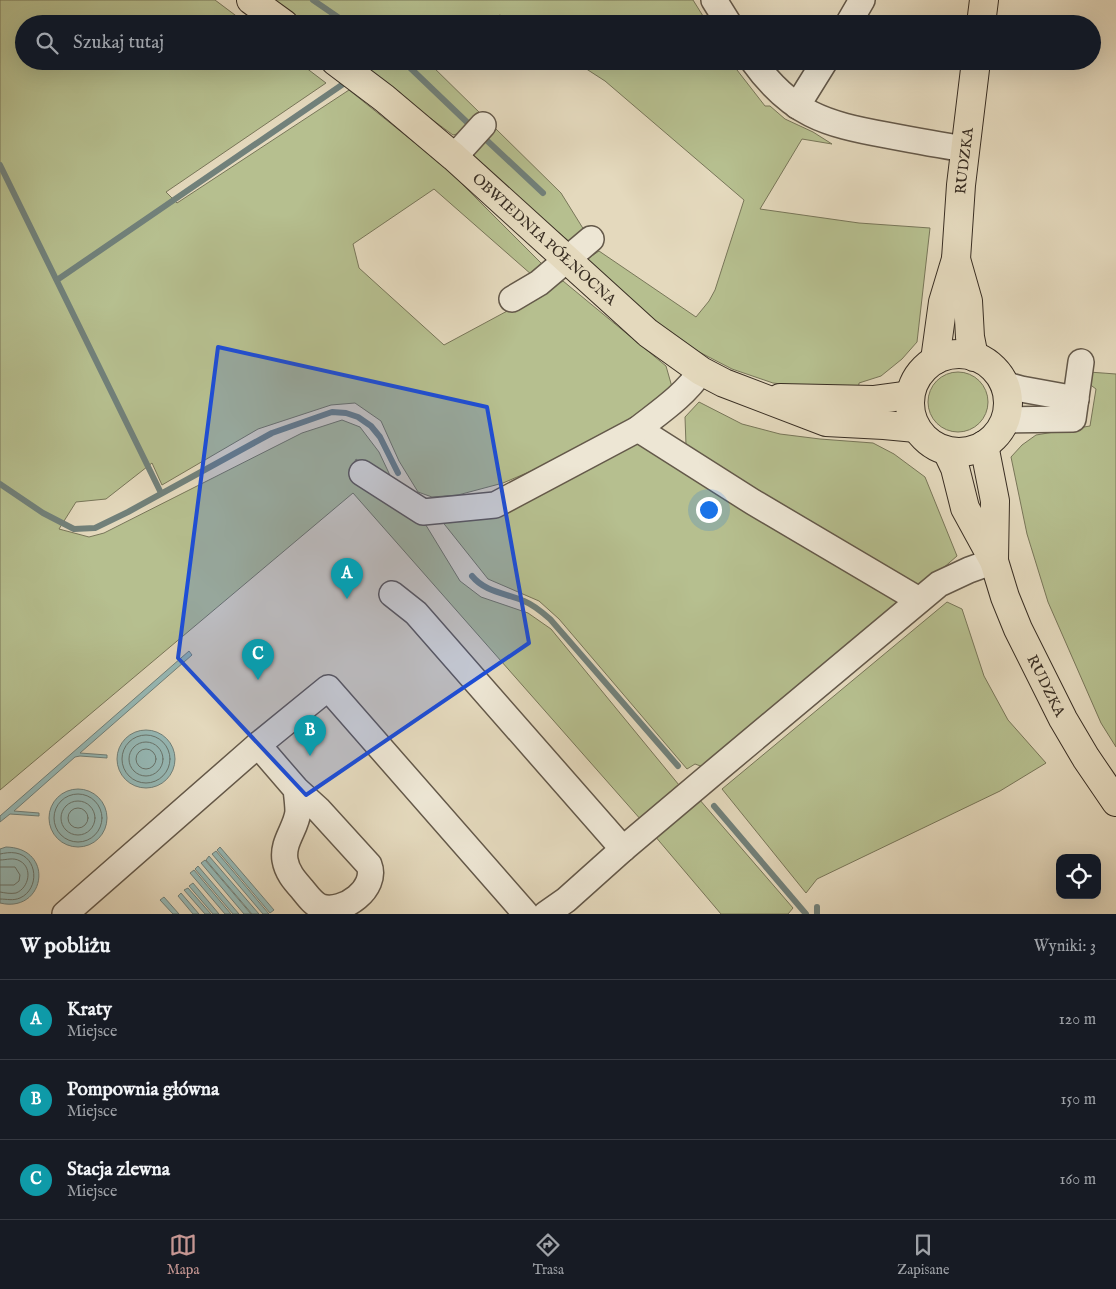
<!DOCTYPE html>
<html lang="pl">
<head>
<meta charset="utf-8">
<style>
	body { margin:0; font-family:"IM FELL English",serif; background:#20242c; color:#f1f3f6 }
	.controls { position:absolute; right:15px; bottom:15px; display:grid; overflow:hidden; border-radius:10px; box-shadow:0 5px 20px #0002 }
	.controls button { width:45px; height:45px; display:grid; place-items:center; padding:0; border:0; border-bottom:1px solid #363941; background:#171b24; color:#f1f3f6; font:25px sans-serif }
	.you { position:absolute; left:708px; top:509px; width:18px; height:18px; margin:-12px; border:4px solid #fff; border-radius:50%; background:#1a73e8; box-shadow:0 0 0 8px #1a73e833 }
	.badge { display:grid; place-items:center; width:32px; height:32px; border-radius:50%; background:#c59692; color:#fff; font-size:16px; font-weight:700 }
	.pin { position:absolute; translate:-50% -41px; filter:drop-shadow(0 1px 2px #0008) }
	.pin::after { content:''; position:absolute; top:26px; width:18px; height:15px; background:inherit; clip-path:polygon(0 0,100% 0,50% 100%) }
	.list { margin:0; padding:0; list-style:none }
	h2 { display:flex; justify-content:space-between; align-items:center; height:65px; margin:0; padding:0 20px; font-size:21px }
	h2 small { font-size:16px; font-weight:400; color:#9ea1a6 }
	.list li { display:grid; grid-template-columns:32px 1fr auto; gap:15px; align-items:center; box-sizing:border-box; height:80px; padding:0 20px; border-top:1px solid #363941 }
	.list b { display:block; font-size:19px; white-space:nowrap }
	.list p { margin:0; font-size:16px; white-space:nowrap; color:#9ea1a6 }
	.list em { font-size:16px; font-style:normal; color:#9ea1a6 }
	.icon { flex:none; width:28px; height:28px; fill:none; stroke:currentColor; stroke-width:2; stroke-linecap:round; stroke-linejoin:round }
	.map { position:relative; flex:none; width:1116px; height:914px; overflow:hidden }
	.search { position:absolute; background:#171b24; box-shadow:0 5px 20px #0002; left:15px; right:15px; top:15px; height:55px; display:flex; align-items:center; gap:12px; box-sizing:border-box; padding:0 18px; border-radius:28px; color:#9ea1a6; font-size:19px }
	.sheet { height:305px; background:#171b24 }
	nav { display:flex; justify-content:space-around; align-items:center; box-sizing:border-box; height:70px; border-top:1px solid #363941; background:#171b24; font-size:14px; color:#9ea1a6 }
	nav a { display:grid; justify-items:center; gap:2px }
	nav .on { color:#c59692 }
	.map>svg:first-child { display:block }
</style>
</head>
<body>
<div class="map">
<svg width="1116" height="914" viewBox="0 0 1116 914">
	<rect width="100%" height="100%" fill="#e4d9bd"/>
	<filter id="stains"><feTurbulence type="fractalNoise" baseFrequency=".004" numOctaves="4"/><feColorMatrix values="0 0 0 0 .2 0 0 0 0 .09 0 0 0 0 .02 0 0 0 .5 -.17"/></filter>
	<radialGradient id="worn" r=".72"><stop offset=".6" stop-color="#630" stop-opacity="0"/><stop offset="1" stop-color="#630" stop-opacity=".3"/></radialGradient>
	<g fill="#b6bf8f" stroke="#787659">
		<path d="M0,0H215L247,24H24V61H297L326,83L166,192L177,203L349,90L445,167L543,265L532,275L434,189L353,244L359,268L444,345L563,281L666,366L672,387L656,405L536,469L503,483L458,495L432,497L418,492L399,461L381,421L355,403L331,405L258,429L162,485L152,463L106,499L76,502L59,529L89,537L104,533L302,433L342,420L360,427L379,452L396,488L356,459L349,474L424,522L460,581L481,597L528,613L551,629L679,785L642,821L353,493L0,790Z"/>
		<path d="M274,0H693L708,24H514L500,15L481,24H305Z"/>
		<path d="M353,61H427L482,115L465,132L453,135Z"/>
		<path d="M574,61H730L765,106H770L785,119L813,132L832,144L802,139L760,209L859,223L930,228L917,342L902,359L881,376L859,383L858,393L773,383L732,369L676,340L586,260L599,251L696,317L709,301L715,290L744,200L605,81Z"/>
		<path d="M495,128L561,193L584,230L571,243L477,163L472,152Z"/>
		<path d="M1089,372L1116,374V747L1101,723L1048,602L1027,534L1011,457L1022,445L1036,435L1090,426L1096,389L1088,383Z"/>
		<circle cx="958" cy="402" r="30"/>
		<path d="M699,402L742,424L780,434L820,439L873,443L894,454L925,477L957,556L919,589L797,520L686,445L685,417Z"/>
		<path d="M639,437L904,601L706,768L695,764L687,769L559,619L539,601L488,579L441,520Z"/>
		<path d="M947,602L962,609L984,676L1008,720L1046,763L1000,791L817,879L806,893L722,789Z"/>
		<path d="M699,799L793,908L788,914H721L654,835Z"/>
	</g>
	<g fill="#96b9b6" stroke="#71817b">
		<path d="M189,651L192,655L80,753L107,755V758L80,756L75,757L14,811L39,813V816L10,814L0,822V816Z"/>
		<circle cx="146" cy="759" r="29"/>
		<circle cx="78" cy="818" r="29"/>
		<path d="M6,847C56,848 45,914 0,903V849Z"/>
		<path d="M220,847L274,910L270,913L217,850Z"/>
		<path d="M216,851L269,914H263L212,854Z"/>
		<path d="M209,856L259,914H252L206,860Z"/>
		<path d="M205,860L251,914H244L201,863Z"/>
		<path d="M198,866L239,914H233L195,869Z"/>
		<path d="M194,870L231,914H225L190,873Z"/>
		<path d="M193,883L219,914H213L189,886Z"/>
		<path d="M188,888L211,914H205L184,890Z"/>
		<path d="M181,893L199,914H193L178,896Z"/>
		<path d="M164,897L179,914H173L160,900Z"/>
	</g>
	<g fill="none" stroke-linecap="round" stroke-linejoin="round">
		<g stroke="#68746c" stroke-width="1">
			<circle cx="146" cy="759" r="24"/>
			<circle cx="146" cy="759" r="17"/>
			<circle cx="146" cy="759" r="10"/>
			<circle cx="78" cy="818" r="24"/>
			<circle cx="78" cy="818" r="17"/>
			<circle cx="78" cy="818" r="10"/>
			<path d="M0,854C5,853 10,852 16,853C38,857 40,889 20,898C13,901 7,899 0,899"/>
			<path d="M0,860C7,860 13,857 20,861C33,868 29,888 16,893C11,894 5,893 0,892"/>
			<path d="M0,867H15L20,875L19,881L14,885H0"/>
		</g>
		<g stroke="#71817b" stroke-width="6">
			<path d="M313,0L348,24"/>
			<path d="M403,61L472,127"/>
			<path d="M361,72L377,61"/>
			<path d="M480,134L543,193"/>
			<path d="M0,165L161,493"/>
			<path d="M57,280L349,80"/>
			<path d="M0,484L43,513L74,529L95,528L128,512L272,433L332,412L346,413L358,417L371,426L380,437L398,473"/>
			<path d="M472,576C485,592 505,593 524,601C534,605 542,612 550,619L678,766"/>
			<path d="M714,806L806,914"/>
			<path d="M817,914V907"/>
		</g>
		<g stroke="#64594a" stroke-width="28">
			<g id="minor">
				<path d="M714,0L729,24"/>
				<path d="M848,24L862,0"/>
				<path d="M753,61C791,114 825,124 886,135C912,140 939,145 965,149"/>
				<path d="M797,106L825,61"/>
				<path d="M454,157L483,125"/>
				<path d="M512,299L539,283L591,239"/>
				<path d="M701,371C685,395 661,411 638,429L753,502L919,600"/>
				<path d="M1003,384L1021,389L1076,399"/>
				<path d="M1005,420L1073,419L1081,362"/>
				<path d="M362,473L423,512L495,505L638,429"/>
				<path d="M392,594L416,613L623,849"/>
				<path d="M258,745L296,789L318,809L369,865C378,888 344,914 321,907C313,904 307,895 302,889C294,880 287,872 285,860C282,842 296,829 298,812C298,805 297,797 296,789"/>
				<path d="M65,914L258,745L328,688L526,914"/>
				<path d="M546,914L566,900L623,849L719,768L939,584L969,570L994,561"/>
			</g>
		</g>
		<g stroke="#392e23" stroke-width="30">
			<g id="major">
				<path d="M251,0L284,24"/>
				<path d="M981,24L984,0"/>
				<path id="s1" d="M335,61L384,98L454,157L648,333L701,371L724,383L826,422L884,425L916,428"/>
				<path d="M956,259L968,301L970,337L974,357"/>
				<circle cx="959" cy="403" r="49"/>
				<path id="s2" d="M935,360L943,302L956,259L961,185L976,61"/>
				<path d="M780,398L873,400L910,395"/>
				<path d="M984,445L995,501L994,560"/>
				<path id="s3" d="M947,451L955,468L965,508L994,561L1005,597L1018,629L1063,719L1086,758L1116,802"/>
			</g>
		</g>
		<use href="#minor" stroke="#ede6d4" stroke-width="25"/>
		<use href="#major" stroke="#e4d9bd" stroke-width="28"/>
	</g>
	<path fill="#1d4ed8" fill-opacity="0.2" stroke="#1d4ed8" stroke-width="4" stroke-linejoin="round" d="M218,347L487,407L529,643L306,795L178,658Z"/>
	<g text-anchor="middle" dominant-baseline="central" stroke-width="4" stroke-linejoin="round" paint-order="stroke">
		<g font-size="15" fill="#392e23" stroke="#ede6d4">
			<text stroke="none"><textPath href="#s2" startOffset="202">RUDZKA</textPath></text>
			<text stroke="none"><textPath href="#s1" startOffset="275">OBWIEDNIA PÓŁNOCNA</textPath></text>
			<text stroke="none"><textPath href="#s3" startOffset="256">RUDZKA</textPath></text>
		</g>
	</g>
	<rect width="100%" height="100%" filter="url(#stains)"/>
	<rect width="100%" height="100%" fill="url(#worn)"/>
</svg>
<div class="controls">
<button><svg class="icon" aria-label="locate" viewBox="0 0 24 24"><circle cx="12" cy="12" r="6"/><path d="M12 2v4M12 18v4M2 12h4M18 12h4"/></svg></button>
</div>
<div class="you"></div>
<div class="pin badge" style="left:347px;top:599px;background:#0f9aa8">A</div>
<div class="pin badge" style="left:310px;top:756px;background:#0f9aa8">B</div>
<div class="pin badge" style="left:258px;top:680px;background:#0f9aa8">C</div>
<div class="search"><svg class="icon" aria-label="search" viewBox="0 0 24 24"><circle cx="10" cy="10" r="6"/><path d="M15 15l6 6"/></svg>Szukaj tutaj</div>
</div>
<section class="sheet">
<h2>W pobliżu<small>Wyniki: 3</small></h2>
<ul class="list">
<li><span class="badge" style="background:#0f9aa8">A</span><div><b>Kraty</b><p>Miejsce</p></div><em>120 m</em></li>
<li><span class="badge" style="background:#0f9aa8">B</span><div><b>Pompownia główna</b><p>Miejsce</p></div><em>150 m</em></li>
<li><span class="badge" style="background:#0f9aa8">C</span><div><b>Stacja zlewna</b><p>Miejsce</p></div><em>160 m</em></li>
</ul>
</section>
<nav>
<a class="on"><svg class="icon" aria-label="map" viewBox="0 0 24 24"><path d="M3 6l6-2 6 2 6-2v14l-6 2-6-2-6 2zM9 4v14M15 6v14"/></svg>Mapa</a>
<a><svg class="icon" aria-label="directions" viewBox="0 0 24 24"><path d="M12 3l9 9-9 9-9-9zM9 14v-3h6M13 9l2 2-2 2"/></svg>Trasa</a>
<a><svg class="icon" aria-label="saved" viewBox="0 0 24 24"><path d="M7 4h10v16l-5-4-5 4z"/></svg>Zapisane</a>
</nav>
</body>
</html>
